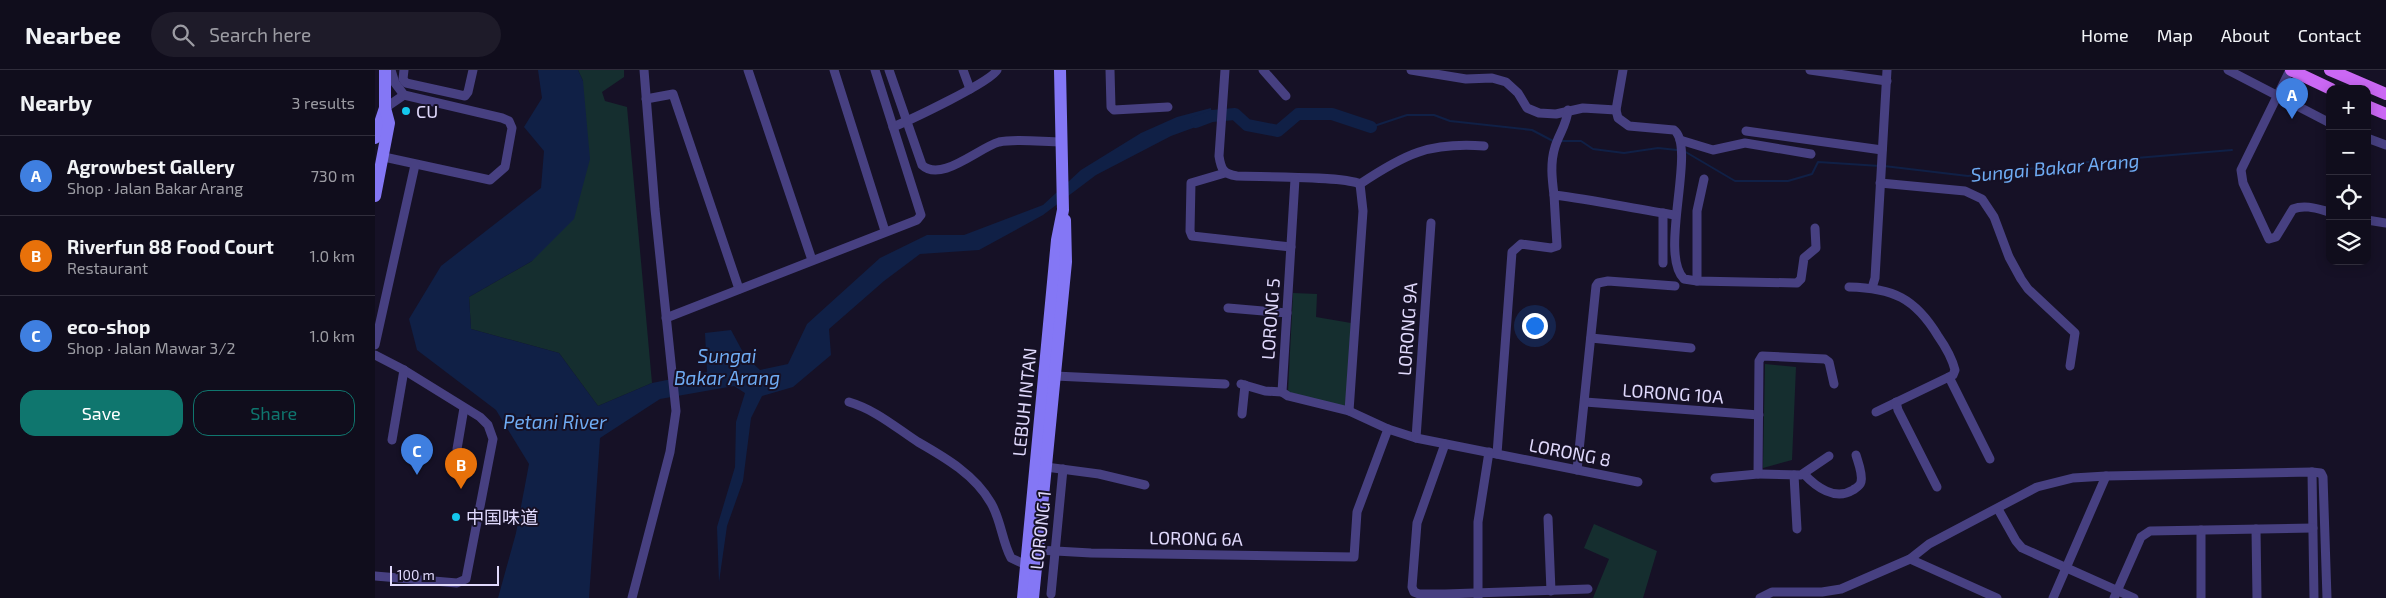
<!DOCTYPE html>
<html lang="en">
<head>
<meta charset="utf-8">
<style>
	body { margin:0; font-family:"Exo 2","Noto Sans SC",sans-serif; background:#1e1b29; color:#f1f3f6 }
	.controls { position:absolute; right:15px; top:15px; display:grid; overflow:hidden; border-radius:10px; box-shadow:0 2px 12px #0003 }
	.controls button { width:45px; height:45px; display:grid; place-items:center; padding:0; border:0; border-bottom:1px solid #302d3b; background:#100d1c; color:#f1f3f6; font:25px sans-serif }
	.scale { position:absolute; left:15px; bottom:12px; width:109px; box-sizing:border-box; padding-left:5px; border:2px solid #e0d9fc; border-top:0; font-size:14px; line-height:18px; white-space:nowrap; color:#e0d9fc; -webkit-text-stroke:4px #161126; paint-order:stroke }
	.you { position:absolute; left:1159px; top:255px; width:18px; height:18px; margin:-12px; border:4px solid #fff; border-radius:50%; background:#1a73e8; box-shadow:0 0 0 8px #1a73e833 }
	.badge { display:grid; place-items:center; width:32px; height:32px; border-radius:50%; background:#0f766e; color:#fff; font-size:16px; font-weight:700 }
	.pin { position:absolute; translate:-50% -41px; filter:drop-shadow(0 1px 2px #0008) }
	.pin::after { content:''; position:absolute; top:26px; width:18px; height:15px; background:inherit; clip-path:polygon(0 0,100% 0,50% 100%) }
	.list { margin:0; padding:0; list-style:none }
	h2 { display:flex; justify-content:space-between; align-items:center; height:65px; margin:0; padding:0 20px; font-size:21px }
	h2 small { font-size:16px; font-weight:400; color:#9c9ca3 }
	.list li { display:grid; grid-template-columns:32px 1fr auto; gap:15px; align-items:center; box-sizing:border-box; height:80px; padding:0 20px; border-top:1px solid #302d3b }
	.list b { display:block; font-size:19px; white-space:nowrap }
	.list p { margin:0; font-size:16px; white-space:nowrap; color:#9c9ca3 }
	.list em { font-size:16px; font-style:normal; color:#9c9ca3 }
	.actions { display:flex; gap:10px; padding:15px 20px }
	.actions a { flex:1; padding:11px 0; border:1px solid #0f766e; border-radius:15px; text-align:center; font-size:18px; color:#0f766e }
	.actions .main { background:#0f766e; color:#fff }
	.icon { flex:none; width:28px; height:28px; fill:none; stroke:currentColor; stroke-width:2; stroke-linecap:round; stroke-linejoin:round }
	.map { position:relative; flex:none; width:2011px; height:528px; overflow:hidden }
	header { display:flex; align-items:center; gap:30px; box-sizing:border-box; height:70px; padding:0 25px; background:#100d1c; border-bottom:1px solid #302d3b }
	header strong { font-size:24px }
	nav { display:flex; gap:28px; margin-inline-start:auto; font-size:18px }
	.search { width:350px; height:45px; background:#1e1b29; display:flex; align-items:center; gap:12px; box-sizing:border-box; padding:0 18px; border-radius:28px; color:#9c9ca3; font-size:19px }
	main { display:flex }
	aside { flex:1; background:#100d1c }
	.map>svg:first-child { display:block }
</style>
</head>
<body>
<header>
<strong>Nearbee</strong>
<div class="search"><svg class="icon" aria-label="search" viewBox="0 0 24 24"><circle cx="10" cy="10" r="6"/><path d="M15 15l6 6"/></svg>Search here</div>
<nav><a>Home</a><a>Map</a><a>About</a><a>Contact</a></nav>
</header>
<main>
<aside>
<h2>Nearby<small>3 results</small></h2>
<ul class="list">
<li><span class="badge" style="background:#3f7fe0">A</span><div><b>Agrowbest Gallery</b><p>Shop · Jalan Bakar Arang</p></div><em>730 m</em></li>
<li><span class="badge" style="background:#e8710a">B</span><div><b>Riverfun 88 Food Court</b><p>Restaurant</p></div><em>1.0 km</em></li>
<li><span class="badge" style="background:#3f7fe0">C</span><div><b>eco-shop</b><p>Shop · Jalan Mawar 3/2</p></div><em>1.0 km</em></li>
</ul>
<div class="actions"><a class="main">Save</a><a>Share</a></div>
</aside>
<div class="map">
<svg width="2011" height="528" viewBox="0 0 2011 528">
	<rect width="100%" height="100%" fill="#161126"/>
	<g fill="#152e2f">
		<path d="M203,0H249V7L227,22L230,31L252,37L277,313L223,336L184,283L96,259L94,227L157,191L208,11Z"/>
		<path d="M918,223L942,224L941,247L976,253L973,338L913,322Z"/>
		<path d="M1390,294L1421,297L1417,390L1388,398Z"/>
		<path d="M1219,454L1282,481L1268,528H1218L1234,489L1209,478Z"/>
	</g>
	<path fill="#102046" d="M163,0H203L208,11L215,89L199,149L157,191L94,227L96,259L184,283L223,336L277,313L332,302L330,263L356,260L370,286L385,300L413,294L432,254L505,188L552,165H589L668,135L706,100L766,63L802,47L836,38L837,51L796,66L721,105L668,145L604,180L545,184L509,211L454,259L456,285L418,317L387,326L376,348L368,411L352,456L344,512L342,457L360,397L361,352L370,323L359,316L285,329L225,368L214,528H123L141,463L154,394L121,340L42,280L34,249L66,196L166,118L169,81L149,57L167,28Z"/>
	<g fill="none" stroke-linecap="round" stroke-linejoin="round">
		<g stroke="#102046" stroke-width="2">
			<path d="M996,57L1032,45H1059L1075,51L1157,60L1178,71"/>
			<path d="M1185,71H1206L1218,79L1249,83L1283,78L1302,80"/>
			<path d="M1309,81L1360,111H1413L1437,104L1443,92L1505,96"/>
			<path d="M1509,96L1593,106L1713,92L1857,80"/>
		</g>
		<path stroke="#102046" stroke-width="12" d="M821,52L837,46L860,44L872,55L903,61L923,44H957L996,57"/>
		<g stroke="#474081" stroke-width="9">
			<path d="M29,0L28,9L31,13L90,26L93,22L98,0"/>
			<path d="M373,0L437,190"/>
			<path d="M459,0L510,161"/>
			<path d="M514,0L547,95C566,113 603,78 624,72C641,68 669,72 687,72"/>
			<path d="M588,0L595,19"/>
			<path d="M735,0L736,37L739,40L793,37"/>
			<path d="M850,0L844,86C846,99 848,104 862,106C885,107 970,106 985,114"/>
			<path d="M888,0L911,26"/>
			<path d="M1036,0L1091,9L1117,8L1131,12L1143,23L1152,38L1164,43L1181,44L1208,38L1241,40"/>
			<path d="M1248,0L1241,40L1243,48L1254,56L1299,60C1322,77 1283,184 1309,209L1322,211L1422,213L1426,209L1429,188L1441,178L1440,158"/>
			<path d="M1435,0L1512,11"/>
			<path d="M1853,0L1955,53"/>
			<path d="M1915,0L1866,100L1868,113L1894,169L1901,167L1918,139C1930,134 1943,139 1955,142"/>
			<path d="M271,29L298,24L364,219"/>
			<path d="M10,38L29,25"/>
			<path d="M518,57C535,50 616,12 622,0"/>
			<path d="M1371,61L1507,80"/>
			<path d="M1992,68L2011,75"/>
			<path d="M1305,70L1338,80L1370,73L1436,84"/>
			<path d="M9,87L115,110L130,97L137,58L134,51L127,48L29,25L20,13L16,0"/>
			<path d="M850,103L816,113L815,161L817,166L916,177"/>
			<path d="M920,109L907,322L913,326L974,341L1013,359L1041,368L1263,412"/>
			<path d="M1505,113L1590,121L1607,129L1619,147L1634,187L1646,209L1653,219L1700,263L1695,296"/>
			<path d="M985,114C1030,84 1054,72 1109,76"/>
			<path d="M1179,125C1177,109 1175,93 1180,77C1184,64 1192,54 1193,40"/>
			<path d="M1992,150L2011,153"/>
			<path d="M1288,193V143"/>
			<path d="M1322,211V141L1329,109"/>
			<path d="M1474,217C1518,218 1540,228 1563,266C1570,276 1577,288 1580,300L1578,305L1501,342"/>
			<path d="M1497,218L1500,208L1512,0"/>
			<path d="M853,238L912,243"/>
			<path d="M291,248L542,150L546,145L500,0"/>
			<path d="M1216,268L1316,278"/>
			<path d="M0,275L40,95"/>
			<path d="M0,285L29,300L105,347L113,355L118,369L91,509L82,513L0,506"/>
			<path d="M680,306L850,314"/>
			<path d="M1574,307L1615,389"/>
			<path d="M866,314L890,321L907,322"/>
			<path d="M474,332C501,340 520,357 543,372C571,388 600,405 616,433C626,450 627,471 636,488L651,495"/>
			<path d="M1210,332L1384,345"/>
			<path d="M1521,332L1523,340L1562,417"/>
			<path d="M974,341L988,141L985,114"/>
			<path d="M867,344L870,315"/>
			<path d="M1041,368L1056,153"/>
			<path d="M17,370L29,300"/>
			<path d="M1070,374L1042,453L1037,517L1039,522L1044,524H1070L1213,519"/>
			<path d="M82,379L89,338"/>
			<path d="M1122,384L1137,182L1146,174L1176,178L1182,176L1179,125C1220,130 1260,139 1300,145"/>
			<path d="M671,397L724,404L770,415"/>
			<path d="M1202,400L1221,216L1223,213L1233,211L1300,216"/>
			<path d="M1937,402L1939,528"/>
			<path d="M1383,404L1426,405L1454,386"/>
			<path d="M1429,404C1441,417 1460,431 1478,420C1481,418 1485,416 1486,412C1488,404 1483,392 1481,385"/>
			<path d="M1419,405L1422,459"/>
			<path d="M1340,408L1383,404L1384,291L1387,286L1450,289L1454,292L1459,314"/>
			<path d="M1623,439L1641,471L1647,478L1759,528"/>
			<path d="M1173,448L1176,521"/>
			<path d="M1881,459L1882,528"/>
			<path d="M1826,460V528"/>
			<path d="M663,480L716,483L979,487L982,442L1013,359"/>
			<path d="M1535,489L1622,528"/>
			<path d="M676,524L688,399"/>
			<path d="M257,528L295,382L301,341L280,139L269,0"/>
			<path d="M1103,528V452L1114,382"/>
			<path d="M1385,528L1397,522H1447L1466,519L1535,489L1554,474L1662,417L1698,408L1731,406L1937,402L1946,403L1948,407L1952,528"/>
			<path d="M1678,528L1731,406"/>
			<path d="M1739,528L1766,467L1775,461L1938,458"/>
		</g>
		<g stroke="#8477f5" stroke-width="12">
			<path d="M0,68L10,38"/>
			<path d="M0,126L14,53L10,38V0"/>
			<path d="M648,528L682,170L688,140L685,0"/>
			<path d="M658,528L691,192L690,150"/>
		</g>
		<g stroke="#cb68f4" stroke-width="12">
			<path d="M1916,0L1956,19"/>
			<path d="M1955,0L2011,24"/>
			<path d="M1992,36L2011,44"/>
		</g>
	</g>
	<g fill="#14c7ed" stroke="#161126" stroke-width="2">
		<circle cx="31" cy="41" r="5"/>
		<circle cx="81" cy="447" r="5"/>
	</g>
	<g text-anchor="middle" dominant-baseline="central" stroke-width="4" stroke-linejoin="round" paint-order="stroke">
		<g font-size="18" fill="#e0d9fc" stroke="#161126" text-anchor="start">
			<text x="41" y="41">CU</text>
			<text x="91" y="447">中国味道</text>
		</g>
		<g font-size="18" fill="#e0d9fc" stroke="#161126">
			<text transform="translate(895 249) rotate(-86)">LORONG 5</text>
			<text transform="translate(1032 259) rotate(-86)">LORONG 9A</text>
			<text transform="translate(1298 323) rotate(4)">LORONG 10A</text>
			<text transform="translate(649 332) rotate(-84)">LEBUH INTAN</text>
			<text transform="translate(1195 382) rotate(11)">LORONG 8</text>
			<text transform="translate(665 460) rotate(-84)">LORONG 1</text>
			<text transform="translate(821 468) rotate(1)">LORONG 6A</text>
		</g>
		<g font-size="19" font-style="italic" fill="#6facf4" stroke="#161126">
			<text transform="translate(1680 97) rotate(-5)">Sungai Bakar Arang</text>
			<text x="352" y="285">Sungai<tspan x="352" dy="22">Bakar Arang</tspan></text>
			<text x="180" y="351">Petani River</text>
		</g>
	</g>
</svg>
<div class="controls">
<button>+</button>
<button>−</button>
<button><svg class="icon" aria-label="locate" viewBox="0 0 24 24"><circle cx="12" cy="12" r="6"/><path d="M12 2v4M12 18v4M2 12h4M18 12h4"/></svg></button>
<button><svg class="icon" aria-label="layers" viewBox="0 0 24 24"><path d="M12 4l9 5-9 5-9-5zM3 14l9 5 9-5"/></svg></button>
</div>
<div class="scale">100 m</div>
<div class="you"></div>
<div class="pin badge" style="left:1917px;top:49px;background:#3f7fe0">A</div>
<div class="pin badge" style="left:86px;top:419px;background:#e8710a">B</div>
<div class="pin badge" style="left:42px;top:405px;background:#3f7fe0">C</div>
</div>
</main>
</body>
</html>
